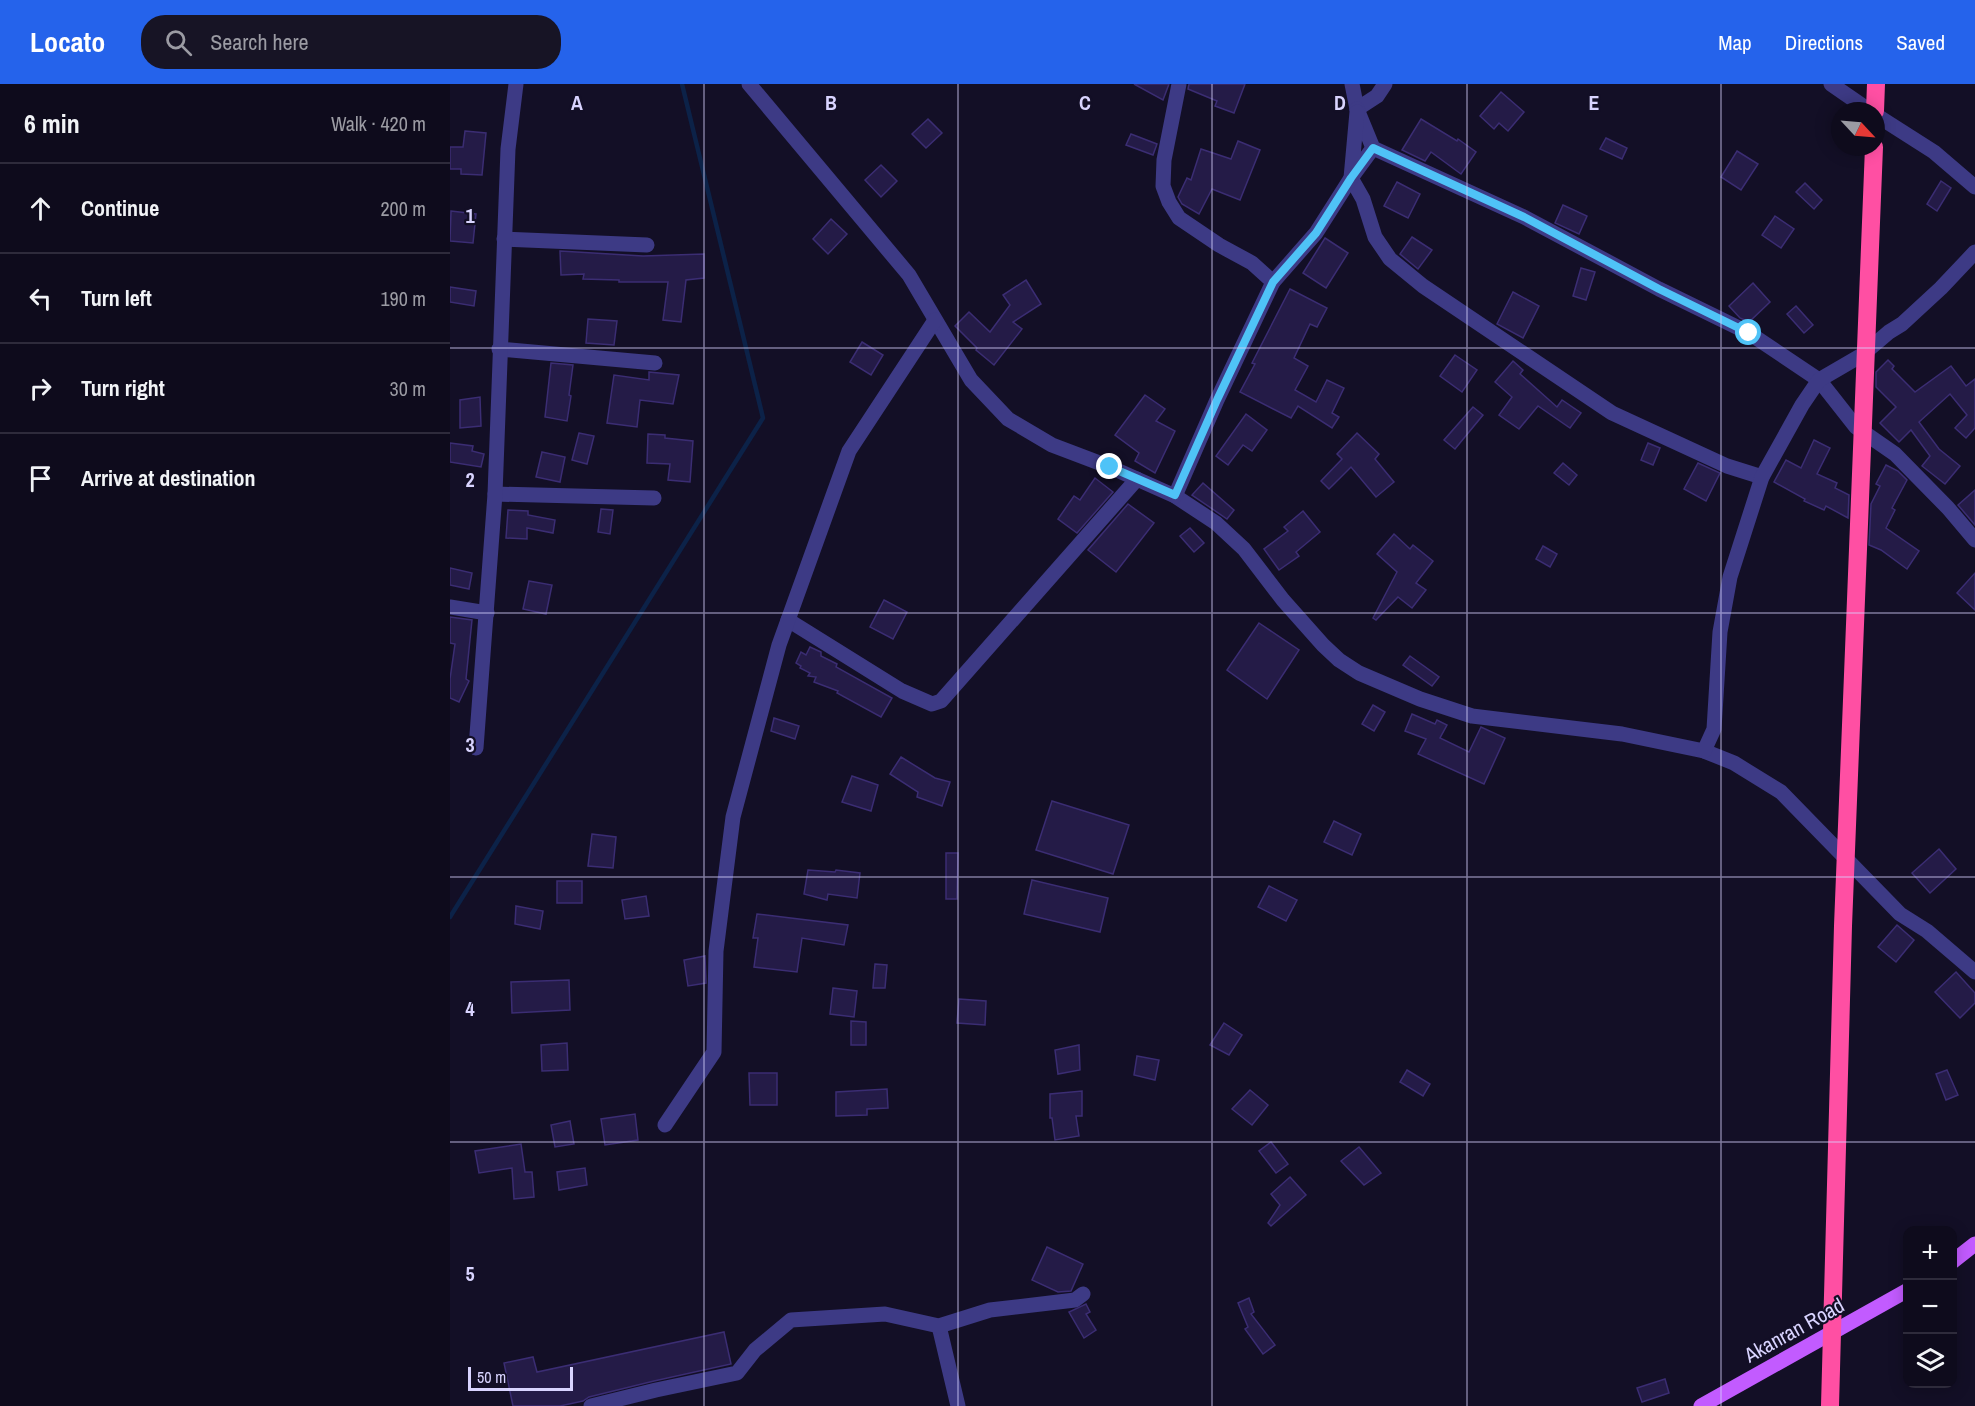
<!DOCTYPE html>
<html lang="en">
<head>
<meta charset="utf-8">
<style>
	body { margin:0; font-family:"Archivo Narrow",sans-serif; background:#171425; color:#f1f3f6 }
	.controls { position:absolute; right:18px; bottom:18px; display:grid; overflow:hidden; border-radius:12px; box-shadow:0 3px 15px #0003 }
	.controls button { width:54px; height:54px; display:grid; place-items:center; padding:0; border:0; border-bottom:2px solid #2e2b3b; background:#0e0b1c; color:#f1f3f6; font:30px sans-serif }
	.compass { position:absolute; left:1381px; top:18px; width:54px; height:54px; border-radius:50%; background:#0e0b1c; box-shadow:0 3px 15px #0003; rotate:116deg }
	.scale { position:absolute; left:18px; bottom:15px; width:105px; box-sizing:border-box; padding-left:6px; border:3px solid #d9d4ff; border-top:0; font-size:16px; line-height:21px; white-space:nowrap; color:#d9d4ff; -webkit-text-stroke:4px #130f26; paint-order:stroke }
	.stop { position:absolute; width:18px; height:18px; margin:-14px; border:4px solid #4fc3f7; border-radius:50%; background:#fff }
	.stop.end { background:#4fc3f7; border-color:#fff; box-shadow:0 2px 6px #0008 }
	.list { margin:0; padding:0; list-style:none }
	h2 { display:flex; justify-content:space-between; align-items:center; height:78px; margin:0; padding:0 24px; font-size:26px }
	h2 small { font-size:20px; font-weight:400; color:#9b9ba3 }
	.list li { display:grid; grid-template-columns:39px 1fr auto; gap:18px; align-items:center; box-sizing:border-box; height:90px; padding:0 24px; border-top:2px solid #2e2b3b }
	.list b { display:block; font-size:22px; white-space:nowrap }
	.list em { font-size:20px; font-style:normal; color:#9b9ba3 }
	.icon { flex:none; width:33px; height:33px; fill:none; stroke:currentColor; stroke-width:2; stroke-linecap:round; stroke-linejoin:round }
	.map { position:relative; flex:none; width:1525px; height:1322px; overflow:hidden }
	header { display:flex; align-items:center; gap:36px; box-sizing:border-box; height:84px; padding:0 30px; background:#2563eb; color:#fff }
	header strong { font-size:28px }
	nav { display:flex; gap:33px; margin-inline-start:auto; font-size:21px }
	.search { width:420px; height:54px; background:#171425; display:flex; align-items:center; gap:15px; box-sizing:border-box; padding:0 21px; border-radius:24px; color:#9b9ba3; font-size:22px }
	main { display:flex }
	aside { flex:1; background:#0e0b1c }
	.map>svg:first-child { display:block }
</style>
</head>
<body>
<header>
<strong>Locato</strong>
<div class="search"><svg class="icon" aria-label="search" viewBox="0 0 24 24"><circle cx="10" cy="10" r="6"/><path d="M15 15l6 6"/></svg>Search here</div>
<nav><a>Map</a><a>Directions</a><a>Saved</a></nav>
</header>
<main>
<aside>
<h2>6 min<small>Walk · 420 m</small></h2>
<ul class="list">
<li><svg class="icon" aria-label="ahead" viewBox="0 0 24 24"><path d="M12 20V5M6 11l6-6 6 6"/></svg><div><b>Continue</b></div><em>200 m</em></li>
<li><svg class="icon" aria-label="left" viewBox="0 0 24 24"><path d="M17 20v-9H6M10 6l-5 5 5 5"/></svg><div><b>Turn left</b></div><em>190 m</em></li>
<li><svg class="icon" aria-label="right" viewBox="0 0 24 24"><path d="M7 20v-9h11M14 6l5 5-5 5"/></svg><div><b>Turn right</b></div><em>30 m</em></li>
<li><svg class="icon" aria-label="arrive" viewBox="0 0 24 24"><path d="M6 21V4h12l-3 4 3 4H6"/></svg><div><b>Arrive at destination</b></div></li>
</ul>
</aside>
<div class="map">
<svg width="1525" height="1322" viewBox="0 0 1525 1322">
	<rect width="100%" height="100%" fill="#130f26"/>
	<g fill="none" stroke-linecap="round" stroke-linejoin="round">
		<path stroke="#0c2248" stroke-width="4.5" d="M0,833L313,334L232,0"/>
	</g>
	<g fill="#241b47" stroke="#3b2d73" stroke-width="1.5">
		<path d="M684,0H719L713,16Z"/>
		<path d="M739,0H795L784,29L765,22L767,17L738,5Z"/>
		<path d="M1051,8L1074,28L1058,47L1049,39L1044,45L1030,32Z"/>
		<path d="M478,35L492,49L476,64L462,50Z"/>
		<path d="M971,35L1007,57L1008,55L1026,68L1011,90L981,68L975,77L952,66Z"/>
		<path d="M15,47L36,49L32,91L11,90V85H0V63H13Z"/>
		<path d="M681,50L707,60L703,71L676,61Z"/>
		<path d="M1156,54L1177,64L1172,75L1150,65Z"/>
		<path d="M788,57L810,66L790,116L762,105L749,130L732,120L728,113L737,94L741,96L751,65L781,75Z"/>
		<path d="M1287,67L1308,80L1291,106L1271,93Z"/>
		<path d="M431,81L447,97L431,113L415,96Z"/>
		<path d="M1491,97L1501,104L1487,127L1477,120Z"/>
		<path d="M947,98L970,110L958,134L934,122Z"/>
		<path d="M1355,99L1372,116L1364,125L1346,108Z"/>
		<path d="M1113,121L1137,132L1129,150L1105,139Z"/>
		<path d="M1,127L26,130L23,159L0,157Z"/>
		<path d="M1325,132L1344,145L1331,164L1312,151Z"/>
		<path d="M381,135L397,150L378,170L363,155Z"/>
		<path d="M962,153L982,166L968,185L950,170Z"/>
		<path d="M875,154L898,169L876,204L853,189Z"/>
		<path d="M110,167L193,172L254,170V194L236,196L231,238L213,236L218,198H169V196L133,195L134,190L111,191Z"/>
		<path d="M1131,184L1145,188L1136,216L1123,212Z"/>
		<path d="M576,196L591,220L563,238L572,245L544,281L526,266L527,264L505,242L519,228L540,248L560,221L553,211Z"/>
		<path d="M1303,199L1320,218L1299,238L1290,234L1279,222Z"/>
		<path d="M0,203L26,207L24,222L0,218Z"/>
		<path d="M840,205L877,224L867,243L860,240L844,274L858,282L845,306L866,318L877,296L894,304L882,329L889,333L882,344L848,322L841,334L790,308L805,280L802,279Z"/>
		<path d="M1063,208L1089,222L1073,254L1047,240Z"/>
		<path d="M1346,222L1363,241L1354,249L1337,230Z"/>
		<path d="M138,235L167,237L164,261L136,259Z"/>
		<path d="M412,258L433,271L421,291L400,278Z"/>
		<path d="M1005,271L1027,286L1012,308L990,292Z"/>
		<path d="M1438,276L1444,282L1442,285L1465,308L1501,282L1516,302L1525,295V344L1516,354L1505,344L1517,331L1500,310L1469,338L1489,365L1510,382L1495,400L1472,382L1480,372L1461,346L1449,358L1430,339L1446,323L1426,303V288Z"/>
		<path d="M1063,277L1073,286L1070,290L1107,323L1112,316L1131,329L1120,344L1088,322L1069,345L1049,331L1062,313L1045,298Z"/>
		<path d="M101,279L123,281L119,311L121,312L117,337L95,333Z"/>
		<path d="M199,288L229,291L223,320L190,316L187,343L157,339L164,291L199,296Z"/>
		<path d="M695,311L715,325L706,337L725,347L705,389L685,377L689,369L665,351Z"/>
		<path d="M30,313L31,342L10,344V316Z"/>
		<path d="M1023,323L1033,331L1005,365L994,356Z"/>
		<path d="M796,330L817,346L802,367L793,361L778,381L766,372Z"/>
		<path d="M129,349L144,352L137,380L122,376Z"/>
		<path d="M907,349L929,370L925,375L944,398L926,413L901,383L879,405L871,397L892,375L887,370Z"/>
		<path d="M198,350L215,351V354L243,357L240,398L218,396L220,380L197,379Z"/>
		<path d="M1364,356L1380,364L1367,390L1387,399L1385,404L1399,411L1398,434L1376,422L1374,426L1354,417L1355,415L1324,398L1336,376L1351,384Z"/>
		<path d="M0,359L23,362L22,367L34,370L31,383L0,378Z"/>
		<path d="M1198,359L1210,364L1203,381L1191,376Z"/>
		<path d="M92,368L115,373L110,398L86,393Z"/>
		<path d="M1113,379L1127,391L1119,401L1104,389Z"/>
		<path d="M1248,379L1270,389L1256,417L1234,405Z"/>
		<path d="M1436,381L1448,387L1457,396L1442,424L1445,426L1436,444L1469,467L1457,485L1431,466L1419,461L1421,420L1430,402L1426,400Z"/>
		<path d="M645,394L663,408L627,449L608,435L624,412L630,416Z"/>
		<path d="M753,399L784,426L777,435L742,411Z"/>
		<path d="M1525,406V441L1508,421Z"/>
		<path d="M678,420L704,439L666,488L638,466Z"/>
		<path d="M151,425L163,426L160,450L148,448Z"/>
		<path d="M58,426L78,427V431L105,436L103,449L77,444V455L56,454Z"/>
		<path d="M853,427L870,448L846,468L849,472L829,486L814,465L838,447L834,443Z"/>
		<path d="M740,444L754,459L744,468L730,452Z"/>
		<path d="M944,450L960,465L963,461L983,477L966,499L976,506L962,524L948,513L926,536L923,534L947,488L927,470Z"/>
		<path d="M1093,462L1107,470L1100,483L1086,475Z"/>
		<path d="M0,484L22,489L19,505L0,501Z"/>
		<path d="M1525,489V526L1507,509Z"/>
		<path d="M79,497L102,501L96,530L73,525Z"/>
		<path d="M434,516L457,528L443,555L420,543Z"/>
		<path d="M0,533L22,536L16,595L19,597L9,618L0,614V595L5,560L0,559Z"/>
		<path d="M809,539L849,566L817,615L777,586Z"/>
		<path d="M360,563L371,568V572L387,580L386,583L442,614L431,633L387,609L388,607L364,598L366,593L358,592L360,589L350,584L351,582L346,579L351,568L356,571Z"/>
		<path d="M960,572L989,593L982,602L953,581Z"/>
		<path d="M923,621L935,628L924,647L912,640Z"/>
		<path d="M962,630L985,640L987,636L997,641L990,654L1019,668L1031,643L1055,654L1034,700L968,670L976,655L955,647Z"/>
		<path d="M324,634L349,642L345,655L321,647Z"/>
		<path d="M451,673L485,694L500,698L492,722L467,713L468,708L440,690Z"/>
		<path d="M402,692L428,701L421,727L392,718Z"/>
		<path d="M602,717L679,741L663,790L586,766Z"/>
		<path d="M884,737L911,750L902,771L874,758Z"/>
		<path d="M142,750L166,753L163,784L138,782Z"/>
		<path d="M1489,765L1506,785L1480,809L1462,789Z"/>
		<path d="M496,769H508L507,815H496Z"/>
		<path d="M358,786L385,788L386,786L410,789L407,814L378,810L377,816L354,810Z"/>
		<path d="M582,796L658,814L650,848L574,830Z"/>
		<rect x="107" y="797" width="25" height="22"/>
		<path d="M819,802L847,816L836,837L808,823Z"/>
		<path d="M196,812L199,832L175,835L172,816Z"/>
		<path d="M66,822L93,827L90,845L65,840Z"/>
		<path d="M307,830L398,841L394,861L352,854L347,888L304,883L308,854H303Z"/>
		<path d="M1447,841L1464,856L1446,878L1428,863Z"/>
		<path d="M255,872L256,899L238,902L234,876Z"/>
		<path d="M425,880L437,881L435,904H423Z"/>
		<path d="M1506,888L1525,909V919L1510,934L1485,908Z"/>
		<path d="M119,896L120,926L62,929L61,898Z"/>
		<path d="M383,904L407,907L404,933L380,930Z"/>
		<path d="M509,915L536,917L535,941L507,939Z"/>
		<path d="M401,937L416,938V961H401Z"/>
		<path d="M774,939L792,951L779,971L760,961Z"/>
		<path d="M117,959L118,986L92,987L91,961Z"/>
		<path d="M629,961L630,986L608,990L605,966Z"/>
		<path d="M687,972L709,976L705,996L684,991Z"/>
		<path d="M957,986L980,1000L973,1012L950,998Z"/>
		<path d="M1497,986L1508,1011L1496,1016L1486,990Z"/>
		<path d="M299,989H327V1021H300Z"/>
		<path d="M437,1005L438,1024L417,1025V1031L386,1032V1008Z"/>
		<path d="M800,1006L818,1021L802,1041L782,1025Z"/>
		<path d="M632,1007V1032H626L629,1052L605,1056L602,1034H600V1010Z"/>
		<path d="M185,1030L188,1056L155,1061L151,1035Z"/>
		<path d="M120,1037L124,1060L105,1063L101,1041Z"/>
		<path d="M821,1058L838,1080L826,1089L809,1067Z"/>
		<path d="M71,1060L75,1088H82L84,1113L64,1115L62,1084L29,1089L25,1067Z"/>
		<path d="M909,1063L931,1089L914,1101L891,1077Z"/>
		<path d="M135,1084L137,1101L109,1106L107,1088Z"/>
		<path d="M840,1093L856,1111L821,1142L818,1139L830,1121L821,1110Z"/>
		<path d="M597,1163L633,1180L621,1207L608,1208L582,1196Z"/>
		<path d="M799,1214L804,1228L801,1230L825,1261L813,1270L795,1245L798,1243L788,1219Z"/>
		<path d="M636,1220L640,1228L636,1230L646,1246L634,1254L619,1228Z"/>
		<path d="M274,1248L281,1280L204,1297L139,1313L133,1317L110,1322H63L54,1279L83,1273L87,1288Z"/>
		<path d="M1215,1295L1219,1309L1192,1318L1187,1304Z"/>
	</g>
	<g fill="none" stroke-linecap="round" stroke-linejoin="round">
		<g stroke="#3d3a85" stroke-width="15">
			<path d="M299,0L459,191L521,296L558,335L602,361L660,383L725,412L766,439L794,465L833,516L873,561L889,576L909,589L970,615L1022,632L1172,650L1254,667L1284,679L1331,708L1450,830L1477,847L1525,888"/>
			<path d="M902,0L907,25L927,12L935,0"/>
			<path d="M1381,0L1420,27"/>
			<path d="M907,25L923,64L1074,133L1209,205L1299,249L1369,296L1406,343L1445,370L1498,424L1525,456"/>
			<path d="M1426,31L1484,68L1525,103"/>
			<path d="M923,64L901,94L913,115L925,153L940,175L973,202L1162,329L1277,382L1312,393"/>
			<path d="M54,155L197,161"/>
			<path d="M823,198L866,149L901,94L907,28"/>
			<path d="M49,265L205,279"/>
			<path d="M45,410L204,414"/>
			<path d="M725,412L767,316L823,198L802,179L769,161L729,134L719,118L713,102L714,76L729,0"/>
			<path d="M0,523L37,529"/>
			<path d="M338,536L452,607L482,620L491,617L687,395"/>
			<path d="M26,664L45,410L58,65L66,0"/>
			<path d="M1254,667L1264,645L1270,548L1280,493L1312,393L1352,321L1369,296L1412,271L1439,248L1452,240L1491,204L1525,168"/>
			<path d="M215,1041L264,968L266,867L283,733L329,561L399,367L485,236"/>
			<path d="M489,1242L508,1322"/>
			<path d="M141,1322L206,1306L287,1289L305,1266L341,1236L435,1230L489,1242L540,1226L625,1216L633,1210"/>
		</g>
		<g stroke="#c25bff" stroke-width="15">
			<path d="M1502,1178L1525,1160"/>
			<path d="M1251,1322L1458,1206"/>
		</g>
		<g stroke="#ff4fa3" stroke-width="18">
			<path d="M1425,27L1426,0"/>
			<path d="M1380,1322L1393,842L1424,63"/>
		</g>
	</g>
	<g fill="none" stroke-linecap="round" stroke-linejoin="round">
		<path stroke="#4fc3f7" stroke-width="8" d="M660,383L725,411L767,316L823,198L866,149L901,94L923,64L1074,133L1209,205L1299,249"/>
	</g>
	<path fill="none" stroke="#d9d4ff" stroke-width="1.5" stroke-opacity="0.55" d="M254,0V1322M508,0V1322M762,0V1322M1017,0V1322M1271,0V1322M0,264H1525M0,529H1525M0,793H1525M0,1058H1525"/>
	<g text-anchor="middle" dominant-baseline="central" stroke-width="4.5" stroke-linejoin="round" paint-order="stroke">
		<g font-size="21" fill="#d9d4ff" stroke="#130f26">
			<text transform="translate(1344 1246) rotate(-29)">Akanran Road</text>
		</g>
	</g>
	<g font-size="20" text-anchor="middle" font-weight="bold" fill="#d9d4ff" stroke="#130f26" stroke-width="4.5" stroke-linejoin="round" paint-order="stroke">
		<text x="127" y="26">A</text>
		<text x="381" y="26">B</text>
		<text x="635" y="26">C</text>
		<text x="890" y="26">D</text>
		<text x="1144" y="26">E</text>
		<text x="20" y="139">1</text>
		<text x="20" y="403">2</text>
		<text x="20" y="668">3</text>
		<text x="20" y="932">4</text>
		<text x="20" y="1197">5</text>
	</g>
</svg>
<div class="controls">
<button>+</button>
<button>−</button>
<button><svg class="icon" aria-label="layers" viewBox="0 0 24 24"><path d="M12 4l9 5-9 5-9-5zM3 14l9 5 9-5"/></svg></button>
</div>
<svg class="compass" viewBox="-18 -18 36 36"><path d="M0-13l5 13h-10z" fill="#e53935"/><path d="M0 13l5-13h-10z" fill="#9b9ba3"/></svg>
<div class="scale">50 m</div>
<div class="stop" style="left:1299px;top:249px"></div>
<div class="stop end" style="left:660px;top:383px"></div>
</div>
</main>
</body>
</html>
